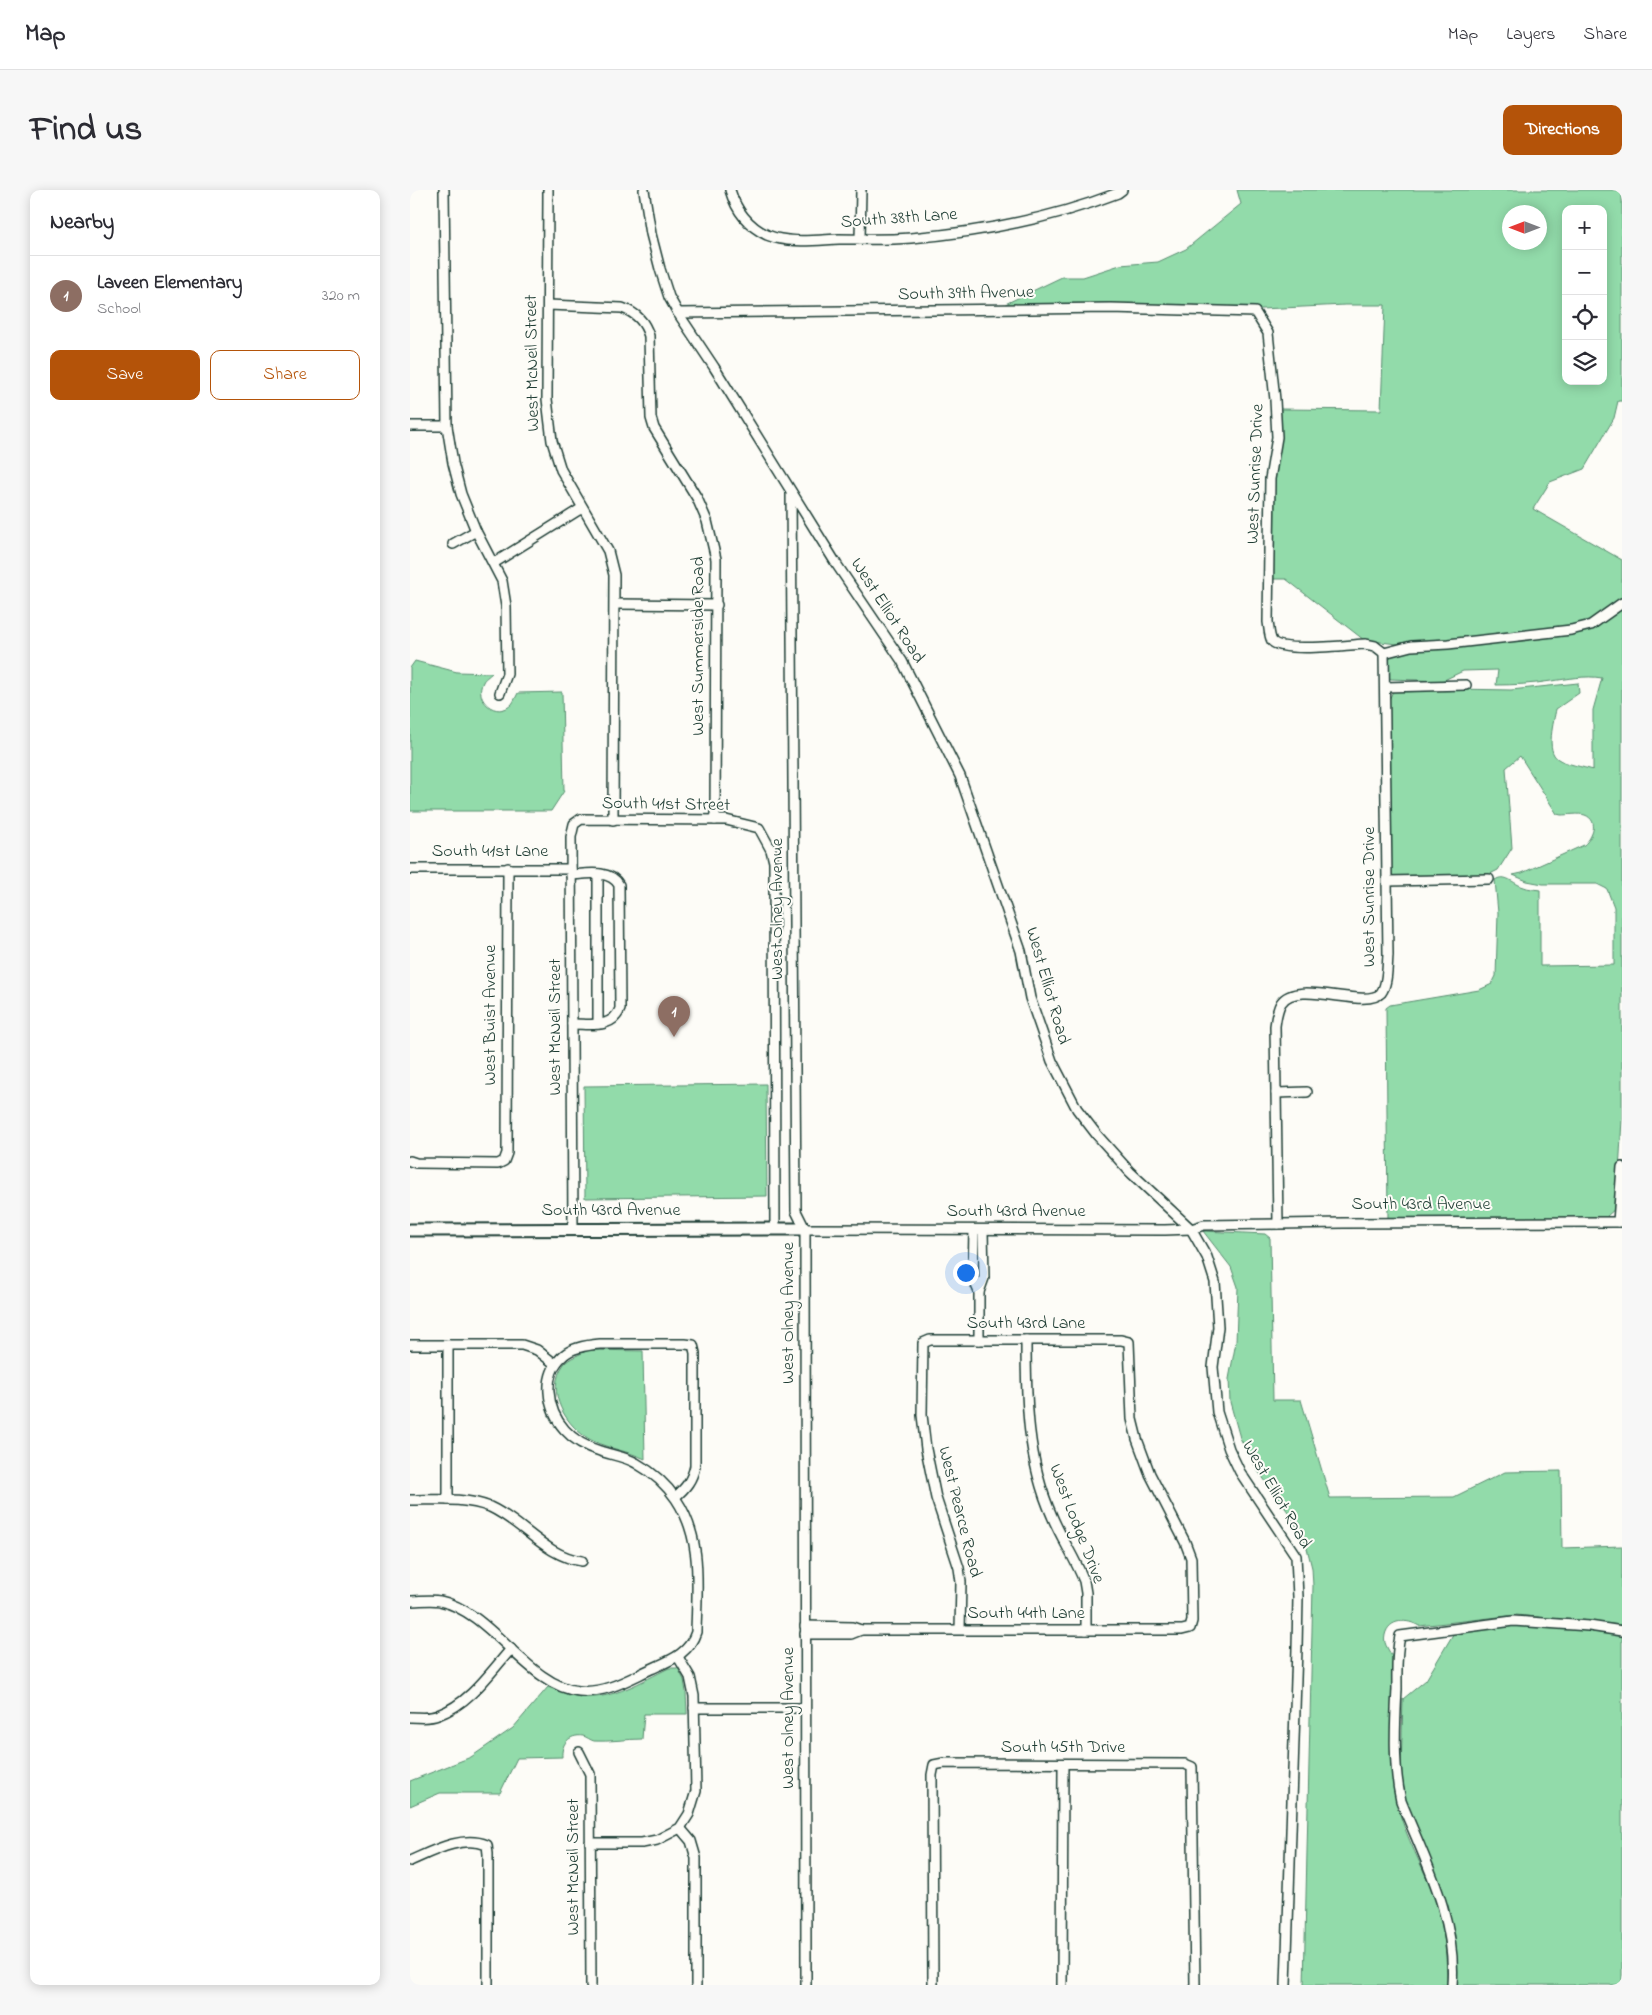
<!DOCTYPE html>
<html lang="en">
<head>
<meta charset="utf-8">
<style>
	body { margin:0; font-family:"Indie Flower",sans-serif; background:#f7f7f7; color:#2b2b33 }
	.controls { position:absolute; right:15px; top:15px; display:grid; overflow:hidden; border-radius:10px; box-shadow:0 2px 12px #0003 }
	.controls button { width:45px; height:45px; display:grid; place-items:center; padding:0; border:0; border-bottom:1px solid #e1e1e2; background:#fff; color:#2b2b33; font:25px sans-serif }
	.compass { position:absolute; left:1092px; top:15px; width:45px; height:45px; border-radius:50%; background:#fff; box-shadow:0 2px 12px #0003; rotate:270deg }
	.you { position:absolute; left:555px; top:1082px; width:18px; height:18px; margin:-12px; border:4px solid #fff; border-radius:50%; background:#1a73e8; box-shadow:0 0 0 8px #1a73e833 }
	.badge { display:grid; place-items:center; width:32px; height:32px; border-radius:50%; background:#b45309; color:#fff; font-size:16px; font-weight:700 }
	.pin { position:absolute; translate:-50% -41px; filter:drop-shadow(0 1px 2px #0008) }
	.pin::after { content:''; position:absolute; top:26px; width:18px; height:15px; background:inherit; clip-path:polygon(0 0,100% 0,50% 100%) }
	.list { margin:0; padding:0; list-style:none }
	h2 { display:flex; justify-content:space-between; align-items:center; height:65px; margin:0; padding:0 20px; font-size:21px }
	h2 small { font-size:16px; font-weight:400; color:#7c7c81 }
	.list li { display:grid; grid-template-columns:32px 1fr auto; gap:15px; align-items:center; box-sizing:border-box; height:80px; padding:0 20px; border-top:1px solid #e1e1e2 }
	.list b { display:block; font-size:19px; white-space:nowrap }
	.list p { margin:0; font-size:16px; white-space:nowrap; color:#7c7c81 }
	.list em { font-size:16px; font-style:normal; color:#7c7c81 }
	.actions { display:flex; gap:10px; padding:15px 20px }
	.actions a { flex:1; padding:11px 0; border:1px solid #b45309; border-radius:10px; text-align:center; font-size:18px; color:#b45309 }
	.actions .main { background:#b45309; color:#fff }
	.icon { flex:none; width:28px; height:28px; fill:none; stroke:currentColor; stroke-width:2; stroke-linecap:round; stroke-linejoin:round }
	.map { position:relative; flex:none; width:1212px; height:1795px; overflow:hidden; border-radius:10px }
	header { display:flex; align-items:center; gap:30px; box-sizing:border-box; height:70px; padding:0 25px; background:#fff; border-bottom:1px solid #e1e1e2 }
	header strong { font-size:24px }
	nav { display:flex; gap:28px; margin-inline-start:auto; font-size:18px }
	.intro { display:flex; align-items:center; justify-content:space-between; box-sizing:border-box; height:120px; padding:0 30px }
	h1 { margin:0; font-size:35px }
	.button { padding:12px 22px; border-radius:10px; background:#b45309; color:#fff; font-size:18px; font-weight:700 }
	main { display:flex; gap:30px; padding:0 30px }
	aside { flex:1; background:#fff; border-radius:10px; box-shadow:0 2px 12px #0003 }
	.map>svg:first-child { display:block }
</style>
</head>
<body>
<header>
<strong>Map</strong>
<nav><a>Map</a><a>Layers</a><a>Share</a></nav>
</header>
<div class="intro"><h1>Find us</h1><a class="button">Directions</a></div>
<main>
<aside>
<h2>Nearby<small></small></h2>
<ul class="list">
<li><span class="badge" style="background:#8d6e63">1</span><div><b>Laveen Elementary</b><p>School</p></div><em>320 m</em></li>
</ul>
<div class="actions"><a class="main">Save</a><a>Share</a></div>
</aside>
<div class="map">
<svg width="1212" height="1795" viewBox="0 0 1212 1795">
	<rect width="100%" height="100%" fill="#fdfcf7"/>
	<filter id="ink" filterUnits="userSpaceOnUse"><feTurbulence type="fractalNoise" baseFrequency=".02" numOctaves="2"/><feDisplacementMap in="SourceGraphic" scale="10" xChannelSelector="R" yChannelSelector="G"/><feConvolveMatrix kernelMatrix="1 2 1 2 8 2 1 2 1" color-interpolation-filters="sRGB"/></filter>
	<g filter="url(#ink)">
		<g fill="#92dbaa" stroke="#588c6f" fill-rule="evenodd">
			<path d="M827,0H1212V211H1208L1204,228L1174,279L1140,292L1123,319L1212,370V407L1210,409L1180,431L1162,438L1038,451L987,454L954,450L876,389H862V288L869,219L971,220L975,115H935L851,119L699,113L591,116L652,87H673L710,75L748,72L776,59L831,14ZM1156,19H1193V191H1156ZM1100,22H1130V52H1100Z"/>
			<path d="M1212,416V929L1207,1017L1196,1027L978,1029L976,818L980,815L1069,800L1082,794L1086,786L1088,723L1085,690C1096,683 1103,694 1114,697C1118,699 1125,699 1130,700V776L1204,775V717L1197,699L1187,694H1133L1117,691L1103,685L1112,683L1174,655C1182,648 1190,631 1175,625C1169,623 1157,625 1151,625L1147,624L1110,566L1096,578L1102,658L1088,680L1078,685L980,687L979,510L983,501L988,498L1101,500L1168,493L1169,503L1146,519C1144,531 1135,561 1148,569C1155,574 1174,577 1183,580V520L1192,488C1175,485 1158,489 1141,491C1123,494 1104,495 1086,495L1088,480L1053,481L1032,491L981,489L977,487V468L985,463L1160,443Z"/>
			<path d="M5,471L47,482L82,483C79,486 74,489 73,492C63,510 87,530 102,514C104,511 106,507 108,503L152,502L154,601L141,621H0V478Z"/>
			<path d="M356,894L357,1006L175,1008L174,896Z"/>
			<path d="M793,1041L855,1044L860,1048L863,1210H891L920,1308L1044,1307L1095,1282L1151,1281L1152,1358L1212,1356V1435L1106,1425L1009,1436C998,1429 979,1428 975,1445C972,1456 983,1462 983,1473C984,1520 975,1570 988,1617C995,1646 1013,1677 1024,1705C1034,1734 1037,1764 1037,1795H894L903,1396L902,1378L896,1354L881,1326L848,1281L830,1248L820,1212L819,1189L826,1152L828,1097L821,1077Z"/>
			<path d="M178,1160L233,1161L235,1269C218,1261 200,1259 183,1251C156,1238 134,1201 154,1174C159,1168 171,1164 178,1160Z"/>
			<path d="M1108,1436L1149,1437L1212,1446V1795H1047L1045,1745L1033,1703L997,1617L991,1582L993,1509L1016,1490L1045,1441Z"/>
			<path d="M259,1478H268L274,1490L276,1502L277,1524H234L232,1549C217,1549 199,1552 184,1551C180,1550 177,1547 173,1546C159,1544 151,1554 152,1567L107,1568L90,1603H30L0,1616V1591L61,1567L103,1538L138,1497C149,1501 160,1506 172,1507C203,1510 232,1491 259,1478Z"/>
		</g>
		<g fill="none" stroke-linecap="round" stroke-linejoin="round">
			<g stroke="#1f3d34" stroke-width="12">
				<g id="minor">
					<path d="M34,0L37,236L43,273L51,304L66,341L92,391L96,416L97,484L90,503"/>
					<path d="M138,0L137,209L142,251L151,280L198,361L204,385L203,630"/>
					<path d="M234,0L241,44L250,79L259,107L268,123L304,177L427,375L492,471L550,586L611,761L620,808L642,871L667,919L687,945L720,982L781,1039L797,1067L805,1092L808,1137L803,1177L807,1222L819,1259L830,1282L886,1366L888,1407L887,1458L876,1795"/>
					<path d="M320,0C326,20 338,36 357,45C379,54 406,50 429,49C453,49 477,50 501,48C572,42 641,29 708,3L712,0"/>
					<path d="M450,49L451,0"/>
					<path d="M138,115L212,118C227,123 235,132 239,146L241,228L244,238L287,308L297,331L306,369L305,630"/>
					<path d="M268,123L701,118L845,122L858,143L865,210L867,247L860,289L858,432C859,437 859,446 862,451C871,463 938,455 955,454L965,456L974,463"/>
					<path d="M0,236H37"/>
					<path d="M381,302L386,1021L395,1039L396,1795"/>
					<path d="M43,354L66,341"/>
					<path d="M84,373L172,318"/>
					<path d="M205,414L307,415"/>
					<path d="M974,463L1001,456L1038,454L1161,440L1181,435L1212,413"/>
					<path d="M975,497L1056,495"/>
					<path d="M0,679H161"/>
					<path d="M188,684V834"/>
					<path d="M161,685C176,684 200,679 209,695L210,819C202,839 181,834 162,834"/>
					<path d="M978,691L1079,689"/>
					<path d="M866,903L897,902"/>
					<path d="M0,971L6,973L88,974L94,971L97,963L98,678"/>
					<path d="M1208,1032L1212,977"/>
					<path d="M868,1034L865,836C866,828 867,820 871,813C887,788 955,820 971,803C978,794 977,775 978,765L974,463"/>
					<path d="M163,1039L161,647L164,634L171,629L316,630L349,638L361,660L364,672L365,1038"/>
					<path d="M395,1039L755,1040L781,1039L794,1035L933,1033L1212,1032"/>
					<path d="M564,1040L563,1088L569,1102"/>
					<path d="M569,1150V1102L574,1088L573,1040"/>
					<path d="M616,1150C616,1210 617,1270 642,1326C651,1348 665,1368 674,1391L676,1403V1440"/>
					<path d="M0,1155H112L127,1160L145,1174"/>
					<path d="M0,1310C26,1310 55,1307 80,1317C113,1332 135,1366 172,1371"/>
					<path d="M38,1310V1155"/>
					<path d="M0,1411C10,1411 21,1409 30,1411C81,1421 119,1497 169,1501C195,1504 219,1489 241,1479C261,1470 279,1464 286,1442C287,1396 293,1349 266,1309C256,1294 242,1282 226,1273C216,1267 202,1265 190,1261C162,1253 141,1232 139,1202C138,1188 143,1174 154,1165C163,1157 178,1155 190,1154H275L283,1155L285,1163V1276C282,1290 276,1298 265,1307"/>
					<path d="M395,1436L442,1437L451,1440"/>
					<path d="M395,1444H441L451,1440H772L780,1438L782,1431L781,1368L775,1352L740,1284L727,1249L722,1229L719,1152L711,1150H520L513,1153L512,1225L516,1259L526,1308L549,1378L551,1392L550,1440"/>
					<path d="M284,1518H395"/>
					<path d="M0,1527C9,1527 19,1529 28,1525C59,1514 80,1483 101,1459"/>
					<path d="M169,1562L180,1584L181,1795"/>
					<path d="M270,1638L281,1651L286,1668V1795"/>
					<path d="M180,1653H232L247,1650L270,1638L279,1624L286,1601L284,1506L280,1487L268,1467"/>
					<path d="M0,1671C23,1661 52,1645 77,1655L78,1664V1795"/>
					<path d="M523,1795L522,1585L524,1575L534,1573L775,1574L782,1577L785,1795"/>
					<path d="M652,1795L653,1575"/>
					<path d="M1042,1795C1047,1728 1015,1671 991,1611C983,1575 985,1536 987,1499C987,1481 986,1464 990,1446L1103,1431L1179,1436L1212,1441"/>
				</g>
			</g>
			<g stroke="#1f3d34" stroke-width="15">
				<path id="tertiary" d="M0,1040L395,1039"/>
			</g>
			<use href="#minor" stroke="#fdfcf7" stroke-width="9"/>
			<use href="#tertiary" stroke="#fdfcf7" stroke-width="11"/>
		</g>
	</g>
	<g text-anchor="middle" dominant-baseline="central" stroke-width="4" stroke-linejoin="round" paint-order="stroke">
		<g font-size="18" fill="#1f3d34" stroke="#fdfcf7">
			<text transform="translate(489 29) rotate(-4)">South 38th Lane</text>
			<text transform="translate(556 104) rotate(-1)">South 39th Avenue</text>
			<text transform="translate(123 173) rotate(-91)">West McNeil Street</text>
			<text transform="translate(846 284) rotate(-88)">West Sunrise Drive</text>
			<text transform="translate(477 421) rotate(57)">West Elliot Road</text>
			<text transform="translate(289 456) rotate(-90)">West Summerside Road</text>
			<text transform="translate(256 615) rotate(1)">South 41st Street</text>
			<text x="80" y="662">South 41st Lane</text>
			<text transform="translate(960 707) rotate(-90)">West Sunrise Drive</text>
			<text transform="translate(368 719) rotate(-90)">West Olney Avenue</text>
			<text transform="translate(637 796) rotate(74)">West Elliot Road</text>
			<text transform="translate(81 825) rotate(-90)">West Buist Avenue</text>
			<text transform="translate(146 837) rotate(-90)">West McNeil Street</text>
			<text x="1011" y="1015">South 43rd Avenue</text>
			<text x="201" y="1021">South 43rd Avenue</text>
			<text x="606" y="1022">South 43rd Avenue</text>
			<text transform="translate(379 1123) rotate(-90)">West Olney Avenue</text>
			<text x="616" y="1134">South 43rd Lane</text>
			<text transform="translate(866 1305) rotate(60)">West Elliot Road</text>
			<text transform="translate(549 1322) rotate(76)">West Pearce Road</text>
			<text transform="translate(666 1334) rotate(69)">West Lodge Drive</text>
			<text x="616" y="1424">South 44th Lane</text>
			<text transform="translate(379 1528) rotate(-90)">West Olney Avenue</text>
			<text x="653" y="1558">South 45th Drive</text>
			<text transform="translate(164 1677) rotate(-90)">West McNeil Street</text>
		</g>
	</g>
</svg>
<div class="controls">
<button>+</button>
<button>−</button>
<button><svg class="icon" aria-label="locate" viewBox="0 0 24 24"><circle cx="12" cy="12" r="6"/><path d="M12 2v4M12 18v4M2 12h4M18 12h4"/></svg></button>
<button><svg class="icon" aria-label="layers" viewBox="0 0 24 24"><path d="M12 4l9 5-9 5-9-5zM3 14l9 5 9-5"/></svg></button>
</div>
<svg class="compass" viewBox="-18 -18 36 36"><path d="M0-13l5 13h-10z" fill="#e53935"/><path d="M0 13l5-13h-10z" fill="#7c7c81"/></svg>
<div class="you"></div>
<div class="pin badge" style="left:264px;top:847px;background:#8d6e63">1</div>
</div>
</main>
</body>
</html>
